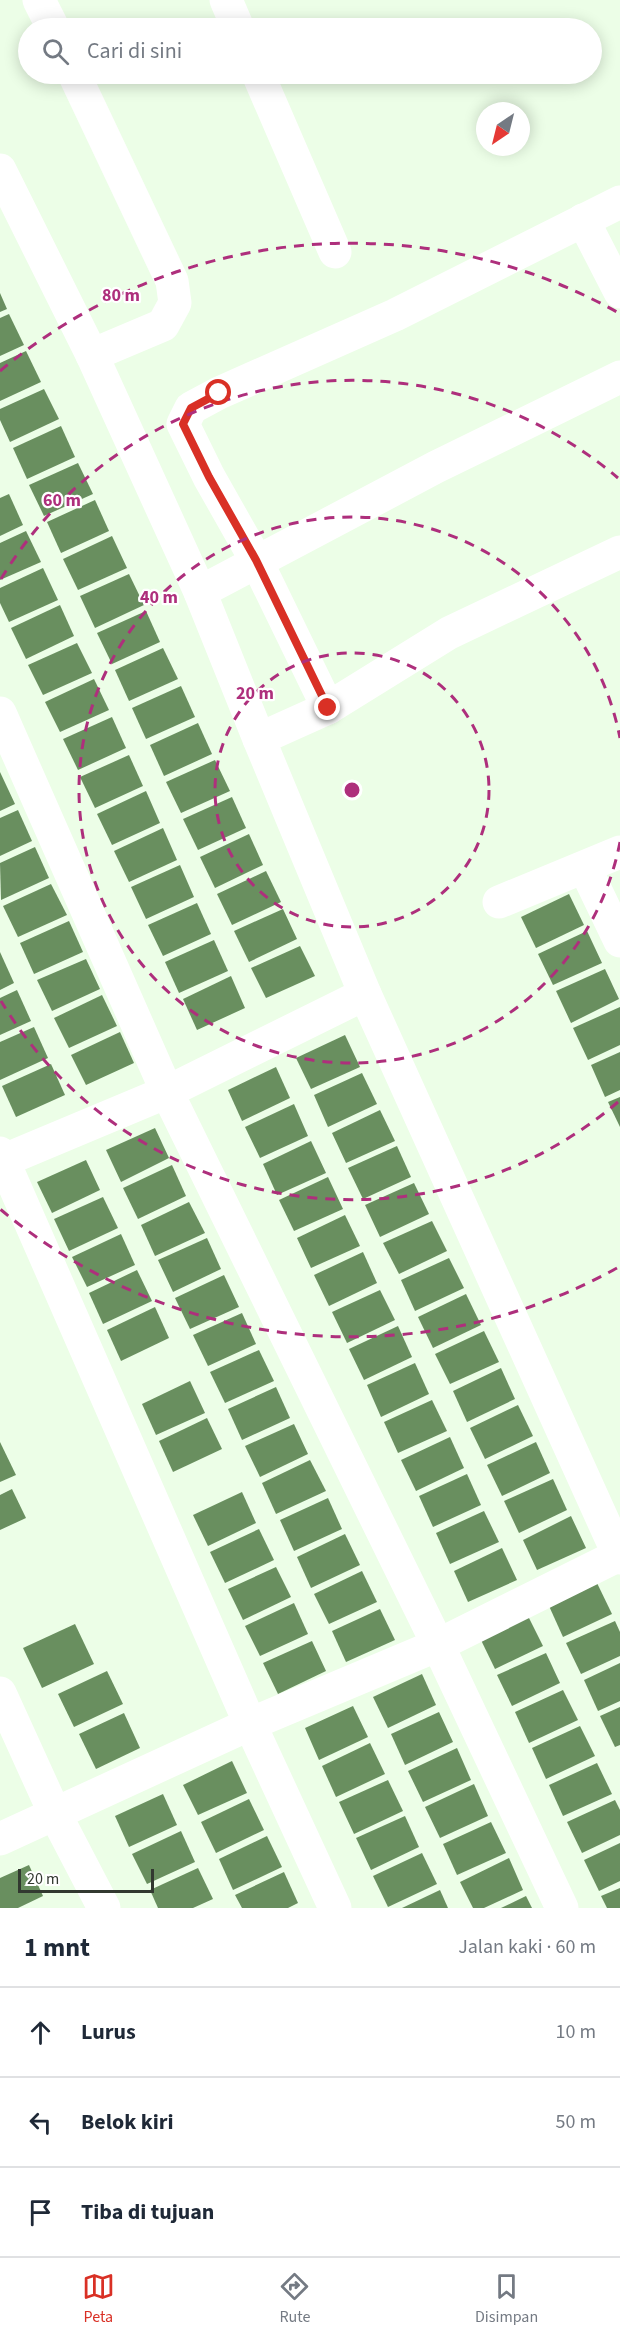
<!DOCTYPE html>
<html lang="id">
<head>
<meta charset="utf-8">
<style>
	body { margin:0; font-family:"Source Sans 3",sans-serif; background:#f2f2f3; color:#1f2937 }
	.compass { position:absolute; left:476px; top:102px; width:54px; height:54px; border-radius:50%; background:#fff; box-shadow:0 3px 15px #0003; rotate:215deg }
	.scale { position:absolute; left:18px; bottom:15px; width:136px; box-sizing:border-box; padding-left:6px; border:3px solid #323930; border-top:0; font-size:16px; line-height:21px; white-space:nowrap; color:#323930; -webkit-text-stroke:4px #fff; paint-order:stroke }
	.stop { position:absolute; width:18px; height:18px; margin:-14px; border:4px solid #d93025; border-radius:50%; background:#fff }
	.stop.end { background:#d93025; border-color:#fff; box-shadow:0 2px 6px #0008 }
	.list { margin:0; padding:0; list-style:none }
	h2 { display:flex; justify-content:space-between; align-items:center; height:78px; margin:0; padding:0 24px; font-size:26px }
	h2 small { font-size:20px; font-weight:400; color:#747a83 }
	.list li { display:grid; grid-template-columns:39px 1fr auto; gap:18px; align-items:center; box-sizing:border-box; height:90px; padding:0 24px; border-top:2px solid #e0e1e3 }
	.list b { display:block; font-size:22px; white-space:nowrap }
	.list em { font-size:20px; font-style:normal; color:#747a83 }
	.icon { flex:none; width:33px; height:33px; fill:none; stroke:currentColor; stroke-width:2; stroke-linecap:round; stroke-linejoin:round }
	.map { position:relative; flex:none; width:620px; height:1908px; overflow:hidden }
	.search { position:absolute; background:#fff; box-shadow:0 3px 15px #0003; left:18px; right:18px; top:18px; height:66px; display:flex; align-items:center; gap:15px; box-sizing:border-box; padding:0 21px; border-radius:33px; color:#747a83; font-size:22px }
	.sheet { height:348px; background:#fff }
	nav { display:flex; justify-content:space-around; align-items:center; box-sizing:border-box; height:84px; border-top:2px solid #e0e1e3; background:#fff; font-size:16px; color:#747a83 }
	nav a { display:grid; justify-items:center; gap:3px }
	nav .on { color:#d93025 }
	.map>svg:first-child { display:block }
</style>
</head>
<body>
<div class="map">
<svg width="620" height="1908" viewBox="0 0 620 1908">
	<rect width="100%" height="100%" fill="#ecfee7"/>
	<g fill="#698f5f">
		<path d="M0,293L7,309L0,312Z"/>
		<path d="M9,314L24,345L0,356V318Z"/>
		<path d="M26,351L41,382L0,401V363Z"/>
		<path d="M44,389L59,419L10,442L0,420V409Z"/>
		<path d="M61,426L75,457L27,479L13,448Z"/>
		<path d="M78,463L93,494L44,516L29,485Z"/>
		<path d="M9,494L23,525L0,536V498Z"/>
		<path d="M95,500L109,531L61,553L47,522Z"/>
		<path d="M26,531L41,562L0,580V543Z"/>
		<path d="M112,536L127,568L78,590L63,559Z"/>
		<path d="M43,568L58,600L9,622L0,603V588Z"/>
		<path d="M129,574L144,605L95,628L80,596Z"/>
		<path d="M60,605L74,636L26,659L11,628Z"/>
		<path d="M146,611L160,642L112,664L97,633Z"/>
		<path d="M77,643L92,673L43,695L28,665Z"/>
		<path d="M163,648L178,679L129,701L115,670Z"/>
		<path d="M94,679L109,710L60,732L45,702Z"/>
		<path d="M181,686L195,717L146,739L132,708Z"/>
		<path d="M112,717L126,748L78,770L63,739Z"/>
		<path d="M198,723L212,754L164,776L150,745Z"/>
		<path d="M129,755L143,786L95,808L80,777Z"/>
		<path d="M215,760L230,791L181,813L166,782Z"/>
		<path d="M0,772L15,804L0,811Z"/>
		<path d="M146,791L160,823L112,845L97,814Z"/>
		<path d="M232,797L246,828L198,850L183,819Z"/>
		<path d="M18,810L32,841L0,856V818Z"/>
		<path d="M163,828L177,860L129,882L114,851Z"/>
		<path d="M249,834L263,865L215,888L200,857Z"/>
		<path d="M35,847L49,878L1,900L0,863Z"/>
		<path d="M180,865L194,897L146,919L131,887Z"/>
		<path d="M266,871L281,902L232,925L217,894Z"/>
		<path d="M51,884L67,915L18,937L3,906Z"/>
		<path d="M569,894L584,925L536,948L521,917Z"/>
		<path d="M197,903L211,934L163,956L148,925Z"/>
		<path d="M283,909L297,939L249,962L234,931Z"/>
		<path d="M69,921L83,952L34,974L20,943Z"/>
		<path d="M587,931L602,963L553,985L538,954Z"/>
		<path d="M214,940L228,971L179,993L165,962Z"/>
		<path d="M300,946L315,976L266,998L251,968Z"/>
		<path d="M0,952L14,983L0,990Z"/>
		<path d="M86,959L100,989L52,1011L37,980Z"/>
		<path d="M605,969L619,999L571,1023L556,991Z"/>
		<path d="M231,976L245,1008L197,1030L183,999Z"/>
		<path d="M17,990L31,1021L0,1035V998Z"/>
		<path d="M102,995L117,1026L69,1048L54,1018Z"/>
		<path d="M620,1007V1045L588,1060L573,1028Z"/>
		<path d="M34,1027L48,1058L0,1080V1042Z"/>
		<path d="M120,1032L134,1063L86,1085L71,1055Z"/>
		<path d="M345,1035L360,1067L311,1089L296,1058Z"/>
		<path d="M620,1052V1090L605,1097L591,1065Z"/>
		<path d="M51,1064L65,1095L16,1117L2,1086Z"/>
		<path d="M276,1067L290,1098L242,1121L228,1090Z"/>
		<path d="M362,1073L377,1104L328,1127L314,1095Z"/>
		<path d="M620,1097V1127L608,1102Z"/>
		<path d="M294,1104L308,1136L260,1158L245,1127Z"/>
		<path d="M380,1110L395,1141L346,1163L332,1133Z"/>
		<path d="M155,1128L169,1158L121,1182L106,1150Z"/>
		<path d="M311,1141L326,1173L277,1195L263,1164Z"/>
		<path d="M397,1146L411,1177L363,1199L348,1168Z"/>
		<path d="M86,1160L100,1190L52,1213L37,1182Z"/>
		<path d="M172,1165L186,1196L138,1219L123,1188Z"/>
		<path d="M328,1177L343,1209L294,1231L279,1200Z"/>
		<path d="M414,1183L429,1214L380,1237L365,1205Z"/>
		<path d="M103,1197L118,1228L69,1251L54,1219Z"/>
		<path d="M189,1202L205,1233L155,1256L141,1225Z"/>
		<path d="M345,1215L360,1246L311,1268L297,1238Z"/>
		<path d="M432,1221L447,1251L399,1274L383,1243Z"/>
		<path d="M121,1234L135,1265L87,1287L72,1257Z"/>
		<path d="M207,1238L221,1269L173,1292L158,1260Z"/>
		<path d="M363,1252L377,1283L329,1306L314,1275Z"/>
		<path d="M449,1258L464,1288L415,1311L401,1280Z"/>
		<path d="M137,1270L152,1301L103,1324L89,1293Z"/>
		<path d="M224,1275L239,1307L190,1329L175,1298Z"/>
		<path d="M380,1290L395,1320L347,1343L332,1312Z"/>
		<path d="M466,1294L481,1325L433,1348L418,1317Z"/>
		<path d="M155,1307L169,1338L121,1361L107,1330Z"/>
		<path d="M242,1313L256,1344L208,1366L193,1335Z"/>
		<path d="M398,1326L412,1357L364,1380L349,1349Z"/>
		<path d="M484,1331L499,1362L450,1384L435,1354Z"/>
		<path d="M259,1350L274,1381L225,1403L210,1372Z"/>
		<path d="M415,1363L429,1394L381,1417L367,1385Z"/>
		<path d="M501,1368L515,1399L467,1422L453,1391Z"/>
		<path d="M190,1381L205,1413L156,1435L142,1404Z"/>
		<path d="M276,1387L290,1418L242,1440L228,1409Z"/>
		<path d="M432,1400L447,1431L398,1453L384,1422Z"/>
		<path d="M518,1405L533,1436L485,1459L470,1428Z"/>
		<path d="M207,1418L222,1449L173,1472L159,1441Z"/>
		<path d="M294,1424L308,1454L260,1477L245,1446Z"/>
		<path d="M450,1437L464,1468L416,1491L401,1460Z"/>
		<path d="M0,1442L16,1475L0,1482Z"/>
		<path d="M536,1442L550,1473L502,1496L487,1465Z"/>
		<path d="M310,1460L326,1491L276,1514L262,1483Z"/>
		<path d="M467,1474L481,1505L433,1527L419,1496Z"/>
		<path d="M553,1479L567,1510L519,1533L504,1501Z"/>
		<path d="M12,1489L26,1518L0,1530V1495Z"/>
		<path d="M242,1492L256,1523L208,1546L193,1515Z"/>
		<path d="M328,1498L342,1529L294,1551L280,1520Z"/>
		<path d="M484,1511L499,1542L450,1564L436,1533Z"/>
		<path d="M571,1516L586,1548L537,1570L523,1540Z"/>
		<path d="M259,1529L274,1560L225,1583L210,1552Z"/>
		<path d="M345,1534L360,1565L311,1588L297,1557Z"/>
		<path d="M502,1548L517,1580L468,1602L454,1571Z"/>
		<path d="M276,1567L291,1597L243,1620L228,1589Z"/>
		<path d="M362,1571L377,1602L329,1624L314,1594Z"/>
		<path d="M597,1583L612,1614L563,1637L549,1606Z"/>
		<path d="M294,1603L308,1634L260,1656L245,1626Z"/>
		<path d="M380,1609L395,1640L346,1662L332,1631Z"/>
		<path d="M528,1616L543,1646L495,1669L480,1638Z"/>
		<path d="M615,1621L620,1632V1656L581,1674L566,1643Z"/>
		<path d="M75,1624L94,1664L42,1688L23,1648Z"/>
		<path d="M312,1641L326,1671L278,1694L263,1663Z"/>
		<path d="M546,1653L560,1683L512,1706L497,1675Z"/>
		<path d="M620,1663V1701L598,1711L584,1680Z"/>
		<path d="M107,1671L123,1704L74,1727L58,1694Z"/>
		<path d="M422,1674L436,1705L388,1728L373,1697Z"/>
		<path d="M563,1690L578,1720L529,1743L515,1712Z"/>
		<path d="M353,1706L368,1737L319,1760L305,1728Z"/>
		<path d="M620,1707V1745L615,1747L600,1716Z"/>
		<path d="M439,1712L453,1742L405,1765L391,1734Z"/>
		<path d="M124,1713L140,1748L96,1769L79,1734Z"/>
		<path d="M580,1726L595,1756L546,1779L532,1748Z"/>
		<path d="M370,1743L385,1774L336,1797L322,1766Z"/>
		<path d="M457,1748L471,1780L423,1802L408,1771Z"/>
		<path d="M232,1761L247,1793L198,1815L183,1785Z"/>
		<path d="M597,1763L612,1794L563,1816L549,1785Z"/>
		<path d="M388,1780L403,1811L354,1834L339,1802Z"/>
		<path d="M474,1784L488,1816L440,1838L425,1807Z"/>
		<path d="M163,1794L177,1825L129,1847L115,1816Z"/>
		<path d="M249,1799L264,1830L216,1853L201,1822Z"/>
		<path d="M615,1800L620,1810V1835L582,1853L567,1822Z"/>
		<path d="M405,1816L419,1847L371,1870L356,1838Z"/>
		<path d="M491,1822L506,1853L457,1875L443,1844Z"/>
		<path d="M181,1831L195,1862L147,1884L132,1854Z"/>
		<path d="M267,1836L282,1867L233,1890L219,1859Z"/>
		<path d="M620,1843V1881L599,1891L584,1860Z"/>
		<path d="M422,1853L437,1884L388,1907L373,1876Z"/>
		<path d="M509,1858L523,1890L484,1908H473L460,1882Z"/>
		<path d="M29,1865L43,1896L18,1908H0V1878Z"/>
		<path d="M198,1868L213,1899L193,1908H158L150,1890Z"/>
		<path d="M284,1872L298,1903L288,1908H242L235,1895Z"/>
		<path d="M620,1888V1908H607L601,1896Z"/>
		<path d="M440,1890L448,1908H402Z"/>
		<path d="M526,1896L532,1908H501Z"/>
	</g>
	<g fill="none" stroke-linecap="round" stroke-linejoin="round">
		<g stroke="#fff" stroke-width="33">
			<path d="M39,0L53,28"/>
			<path d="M226,0L238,28"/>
			<path d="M74,74L172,281L175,303L163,325L92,355"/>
			<path d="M258,74L335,252"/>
			<path d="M0,170L92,355L200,592L259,739L365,994L620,1558"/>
			<path d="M583,220L620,292"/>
			<path d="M200,592L436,467L620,377"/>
			<path d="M328,708L256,560L209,477L183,424L191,408L219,393L395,315L620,202"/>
			<path d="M0,713L167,1092L438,1645L562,1908"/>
			<path d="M259,739L328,708L449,633L620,552"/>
			<path d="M585,868L620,941"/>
			<path d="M499,902L620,852"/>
			<path d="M0,1153L250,1724L335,1908"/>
			<path d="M0,1162L167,1092L365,994"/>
			<path d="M0,1693L55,1814L104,1908"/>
			<path d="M0,1839L250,1724L438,1645L619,1555"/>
		</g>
	</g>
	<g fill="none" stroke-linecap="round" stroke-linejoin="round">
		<path stroke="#d93025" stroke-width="8" d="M219,393L191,408L183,424L209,477L256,560L328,708"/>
	</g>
	<g fill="none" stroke="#ae2f7c" stroke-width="3" stroke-dasharray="10 8">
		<circle cx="352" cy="790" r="137"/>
		<path d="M620 842A273 273 0 1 1 620 738"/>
		<path d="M618 1102A410 410 0 0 1 1 1001M1 579A410 410 0 0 1 618 478"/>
		<path d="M617 1268A547 547 0 0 1 0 1209M0 371A547 547 0 0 1 617 312"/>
	</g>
	<circle cx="352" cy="790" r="9" fill="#ae2f7c" stroke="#fff" stroke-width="3"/>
	<g font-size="18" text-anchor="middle" font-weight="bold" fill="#ae2f7c" stroke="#fff" stroke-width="4.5" stroke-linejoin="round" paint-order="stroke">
		<text x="121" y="301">80 m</text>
		<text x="62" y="506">60 m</text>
		<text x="159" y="603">40 m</text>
		<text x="255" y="699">20 m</text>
	</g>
</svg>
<svg class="compass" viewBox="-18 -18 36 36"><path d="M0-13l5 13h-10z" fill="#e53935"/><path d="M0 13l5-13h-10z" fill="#747a83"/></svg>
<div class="scale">20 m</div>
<div class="stop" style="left:219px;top:393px"></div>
<div class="stop end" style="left:328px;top:708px"></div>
<div class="search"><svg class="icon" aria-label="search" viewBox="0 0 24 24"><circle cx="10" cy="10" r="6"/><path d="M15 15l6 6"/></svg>Cari di sini</div>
</div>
<section class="sheet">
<h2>1 mnt<small>Jalan kaki · 60 m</small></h2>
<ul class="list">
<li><svg class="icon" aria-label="ahead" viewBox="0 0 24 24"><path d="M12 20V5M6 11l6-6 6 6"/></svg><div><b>Lurus</b></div><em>10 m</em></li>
<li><svg class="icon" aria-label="left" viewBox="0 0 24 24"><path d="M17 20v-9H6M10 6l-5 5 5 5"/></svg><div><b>Belok kiri</b></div><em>50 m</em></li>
<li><svg class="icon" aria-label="arrive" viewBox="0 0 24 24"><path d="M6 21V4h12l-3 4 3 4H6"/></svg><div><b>Tiba di tujuan</b></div></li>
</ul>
</section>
<nav>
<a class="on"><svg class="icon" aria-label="map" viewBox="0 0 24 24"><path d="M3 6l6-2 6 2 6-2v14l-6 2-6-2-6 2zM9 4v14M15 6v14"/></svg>Peta</a>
<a><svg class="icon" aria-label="directions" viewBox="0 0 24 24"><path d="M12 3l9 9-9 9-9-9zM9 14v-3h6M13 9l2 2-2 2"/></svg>Rute</a>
<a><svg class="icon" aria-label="saved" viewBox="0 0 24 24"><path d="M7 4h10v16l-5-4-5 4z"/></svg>Disimpan</a>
</nav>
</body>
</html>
